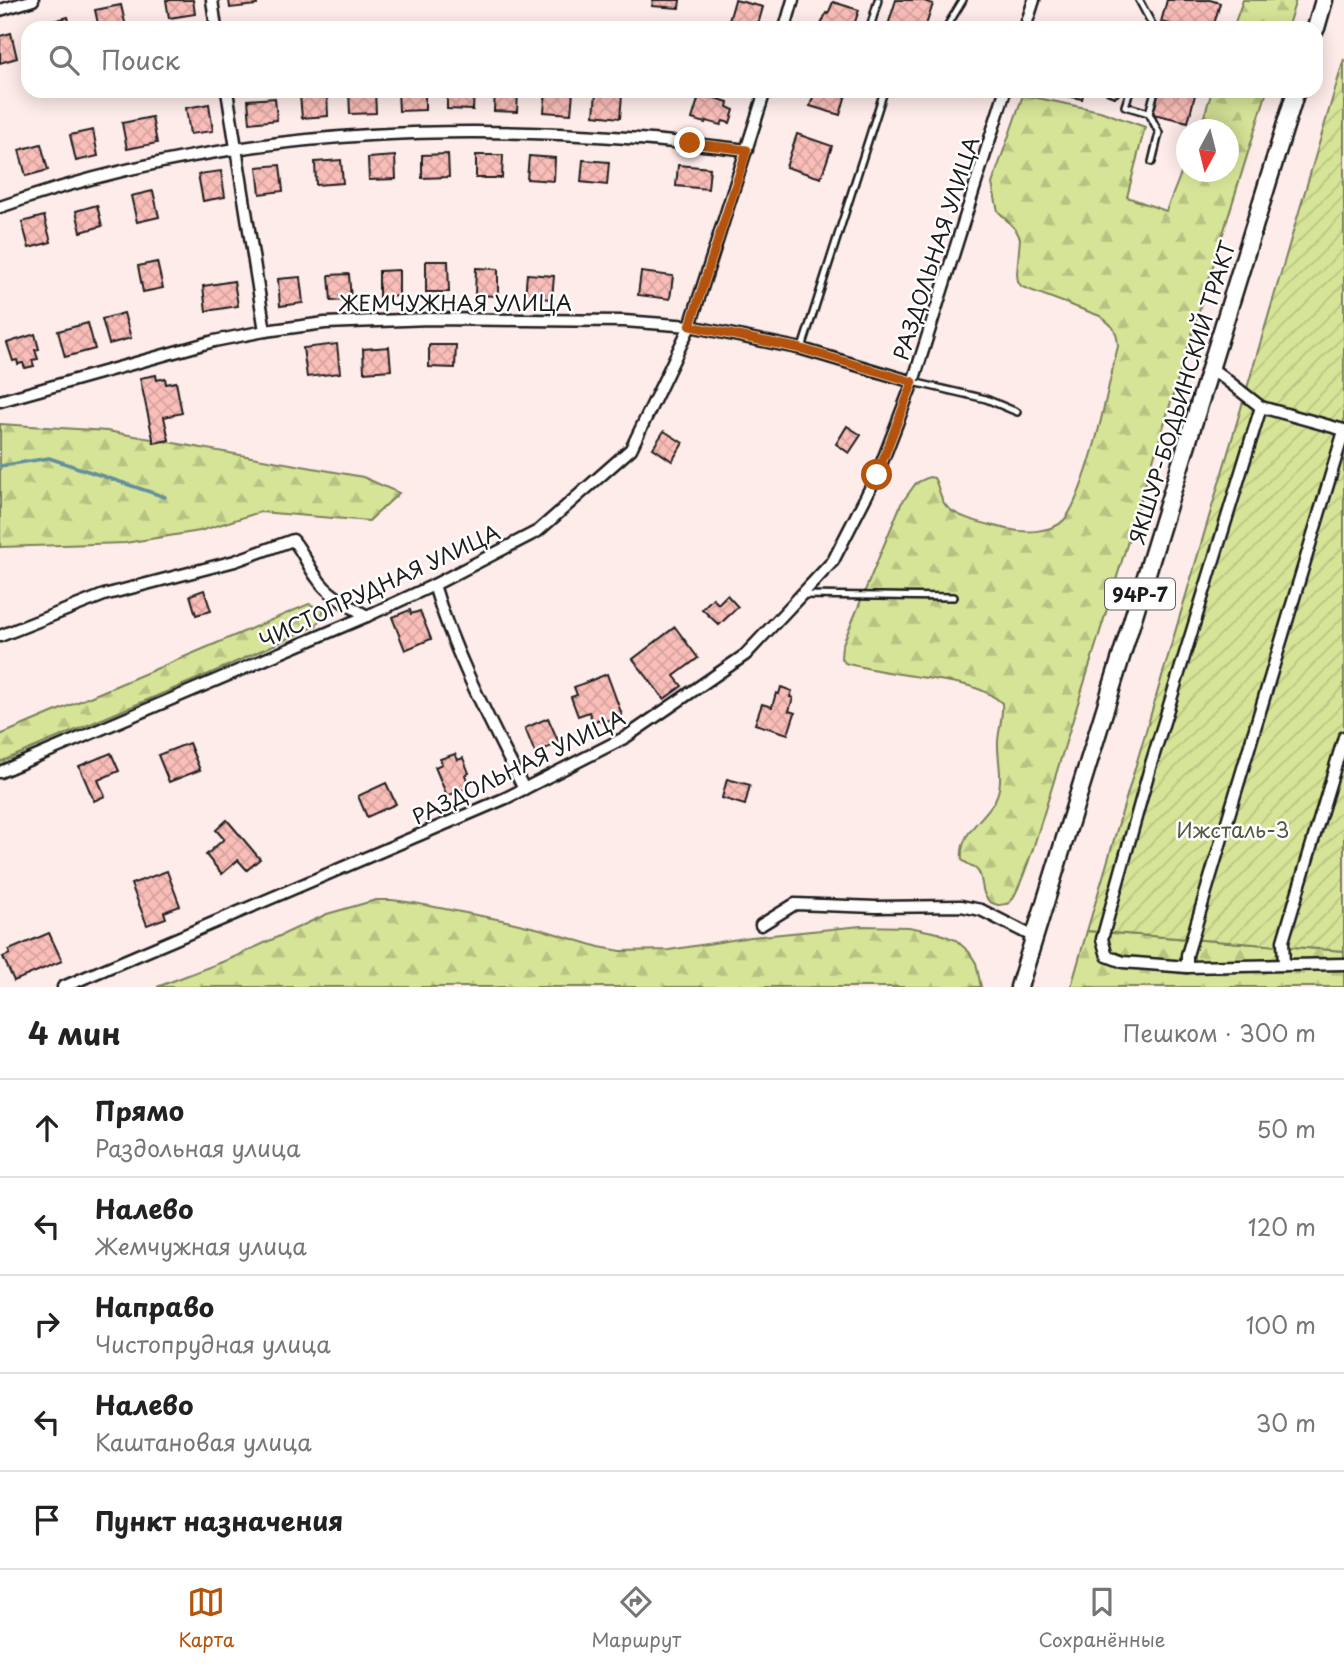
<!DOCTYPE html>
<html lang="ru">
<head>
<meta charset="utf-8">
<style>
	body { margin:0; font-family:"Playpen Sans",sans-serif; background:#f6f6f6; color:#222 }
	.compass { position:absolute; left:1176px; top:119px; width:63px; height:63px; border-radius:50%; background:#fff; box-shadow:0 4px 18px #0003; rotate:187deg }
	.stop { position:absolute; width:21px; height:21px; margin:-16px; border:5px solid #b45309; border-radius:50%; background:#fff }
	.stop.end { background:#b45309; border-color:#fff; box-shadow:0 2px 7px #0008 }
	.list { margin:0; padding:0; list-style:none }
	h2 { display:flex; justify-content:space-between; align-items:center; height:91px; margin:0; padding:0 28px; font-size:30px }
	h2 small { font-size:23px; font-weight:400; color:#767676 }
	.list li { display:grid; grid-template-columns:46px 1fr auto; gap:21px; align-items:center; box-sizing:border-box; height:98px; padding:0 28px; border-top:2px solid #e0e0e0 }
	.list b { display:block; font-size:26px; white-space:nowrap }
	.list p { margin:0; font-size:23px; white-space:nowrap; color:#767676 }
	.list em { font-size:23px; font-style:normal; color:#767676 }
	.icon { flex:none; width:38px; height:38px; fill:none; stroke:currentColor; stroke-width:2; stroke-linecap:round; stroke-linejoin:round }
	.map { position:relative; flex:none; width:1344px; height:987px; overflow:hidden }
	.search { position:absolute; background:#fff; box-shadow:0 4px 18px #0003; left:21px; right:21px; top:21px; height:77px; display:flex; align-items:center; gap:18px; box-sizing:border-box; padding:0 24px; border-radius:21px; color:#767676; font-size:26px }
	.sheet { height:581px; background:#fff }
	nav { display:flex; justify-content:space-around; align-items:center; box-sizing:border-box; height:98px; border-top:2px solid #e0e0e0; background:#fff; font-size:19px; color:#767676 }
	nav a { display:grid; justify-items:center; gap:4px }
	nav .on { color:#b45309 }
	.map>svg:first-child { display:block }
</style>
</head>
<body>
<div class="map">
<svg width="1344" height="987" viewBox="0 0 1344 987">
	<defs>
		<pattern id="forest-firs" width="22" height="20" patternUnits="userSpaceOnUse" patternTransform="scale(1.75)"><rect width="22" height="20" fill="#d6e497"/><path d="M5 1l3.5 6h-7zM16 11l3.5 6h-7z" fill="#b7c382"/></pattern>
		<pattern id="garden-furrows" width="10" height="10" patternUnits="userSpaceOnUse" patternTransform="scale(1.75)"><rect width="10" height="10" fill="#d6e497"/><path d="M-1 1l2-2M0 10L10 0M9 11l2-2" fill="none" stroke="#b7c382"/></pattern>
		<pattern id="building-cross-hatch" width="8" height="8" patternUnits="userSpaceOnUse" patternTransform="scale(1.75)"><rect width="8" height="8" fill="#fabeb9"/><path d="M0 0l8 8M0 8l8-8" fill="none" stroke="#d6a39e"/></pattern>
	</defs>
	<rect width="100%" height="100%" fill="#feecea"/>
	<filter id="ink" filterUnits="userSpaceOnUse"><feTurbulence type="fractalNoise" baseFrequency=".0143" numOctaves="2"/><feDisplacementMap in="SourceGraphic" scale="14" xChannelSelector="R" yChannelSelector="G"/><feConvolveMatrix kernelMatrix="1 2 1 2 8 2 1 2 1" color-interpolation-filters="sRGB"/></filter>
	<g filter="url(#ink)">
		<g fill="url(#forest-firs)" stroke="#79805a" stroke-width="2">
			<path d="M1243,0H1296L1287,28H1233Z"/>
			<path d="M1212,91H1267L1032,852C1028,862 1017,897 1009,903C1007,904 1000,905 998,905C994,904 990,903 988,900C979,891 985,877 976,869C972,866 966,863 962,860C959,832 983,821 995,800C1005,781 997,761 998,741C999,728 1003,717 1002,703C980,683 948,682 920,677C895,673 870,670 845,663L841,657L842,646L901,504L916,483L929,477L934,478C939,486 939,495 944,503C952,518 991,525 1007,529C1024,533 1052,533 1064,520C1073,510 1078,494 1083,481C1099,437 1107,391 1118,346C1117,329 1113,326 1100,316L1022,287L1018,282L1017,274L1020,238L1016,230L998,211L992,184L1023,95L1100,111L1145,127L1127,197L1166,211L1186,161V172H1228V130L1200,129Z"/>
			<path d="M0,424L107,431L363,477L399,493L369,521L260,512L200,531L125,543L0,547Z"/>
			<path d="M309,604L324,610L316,626L209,674L0,762V735Z"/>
			<path d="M376,900H392L414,903L502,920L540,929L599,947L621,951L669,950L751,937L861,926L909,927L938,933L956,940L969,952L976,963L981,987H157L230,959L327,914Z"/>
			<path d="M1087,931L1344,951V987H1071Z"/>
		</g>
		<path fill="url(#garden-furrows)" stroke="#79805a" stroke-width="2" d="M1344,59V951L1087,931Z"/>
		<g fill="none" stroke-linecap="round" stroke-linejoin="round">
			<path stroke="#638f9e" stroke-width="3.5" d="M0,466L49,458L165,497"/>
		</g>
		<g fill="url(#building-cross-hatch)" stroke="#1c1c1c" stroke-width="2">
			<path d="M166,0H193L195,14L169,18Z"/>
			<path d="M229,0H256L257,5L230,8Z"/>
			<path d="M653,0H680L679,8L652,6Z"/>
			<path d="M735,0L763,7L757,28H727Z"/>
			<path d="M896,0H921L933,4L925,28H896L888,25Z"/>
			<path d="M1167,0H1210L1220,3L1213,28H1186L1161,22Z"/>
			<path d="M833,2L859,10L853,28L820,27L826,13L828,14Z"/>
			<path d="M121,5L126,27L99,28L95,10Z"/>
			<path d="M68,17L71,28H43L42,24Z"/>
			<path d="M11,33L17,58L0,63V36Z"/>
			<path d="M349,91H375L376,113L350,114Z"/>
			<path d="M398,91H425V110L399,111Z"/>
			<path d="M447,91H474L473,110L447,109Z"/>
			<path d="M495,91H518L517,112L494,111Z"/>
			<path d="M546,91L573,92L571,114L544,112Z"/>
			<path d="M815,91H847L840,115L810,106Z"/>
			<path d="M1043,91H1084L1082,99Z"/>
			<path d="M1159,91H1196L1188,122L1153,114Z"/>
			<path d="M327,93L328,116L302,118L300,95Z"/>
			<path d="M596,93L622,95L620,118L594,115Z"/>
			<path d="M700,93L728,102L727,107L734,110L730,123L723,121L721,125L706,121L705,123L692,119Z"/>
			<path d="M275,98L277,120L250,123L248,100Z"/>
			<path d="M209,104L213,131L190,134L186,108Z"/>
			<path d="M152,117L157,143L127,149L122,123Z"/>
			<path d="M93,130L98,156L76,161L70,135Z"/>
			<path d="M797,134L832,146L821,178L786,167Z"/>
			<path d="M41,144L48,170L26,176L19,150Z"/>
			<path d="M448,154L449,177L422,178V155Z"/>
			<path d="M476,155H503L502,178H476Z"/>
			<path d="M395,156L396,179L369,180L368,158Z"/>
			<path d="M529,156L555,158L554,181L527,179Z"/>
			<path d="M341,160L343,183L316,185L315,162Z"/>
			<path d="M583,160L609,162L607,185L581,182Z"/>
			<path d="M280,165L283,191L260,194L257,167Z"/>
			<path d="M678,165L710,168L708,189L676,186Z"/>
			<path d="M221,171L225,197L203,201L198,174Z"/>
			<path d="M153,191L159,217L137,222L131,196Z"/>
			<path d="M97,205L102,226L81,232L76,211Z"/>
			<path d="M44,216L51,242L29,248L22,222Z"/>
			<path d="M426,261H448L449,292H426Z"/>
			<path d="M157,262L163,288L143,292L138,266Z"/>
			<path d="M476,268L498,269V296L475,295Z"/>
			<path d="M399,270V296L379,297V271Z"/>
			<path d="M641,272L673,276L670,299L638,295Z"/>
			<path d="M349,274L351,300L331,301L329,275Z"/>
			<path d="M527,274L554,276L552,299L525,297Z"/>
			<path d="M300,277L303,303L280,306L278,279Z"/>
			<path d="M234,281L238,306L206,311L203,286Z"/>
			<path d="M124,313L131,338L109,344L102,319Z"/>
			<path d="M88,323L95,349L65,357L58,331Z"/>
			<path d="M35,334L39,349L35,350L38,359L32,360L34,366L25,368L23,363L18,364L17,360L13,361L7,343Z"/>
			<path d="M337,344L340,373L307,377L303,348Z"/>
			<path d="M429,345H456L455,368L429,367Z"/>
			<path d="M389,347L391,370L364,372L363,349Z"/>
			<path d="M156,375L157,380L165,378L166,384L176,382L182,413L164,417L169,440L154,443L140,378Z"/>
			<path d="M847,426L861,435L849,453L836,444Z"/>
			<path d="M664,431L683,443L672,461L653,448Z"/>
			<path d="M204,590L211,611L196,615L190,595Z"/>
			<path d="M727,595L738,607L719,625L702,609L713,598L718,604Z"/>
			<path d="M410,610L411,614L420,611L431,639L405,650L392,617Z"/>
			<path d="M675,627L698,658L674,676L682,686L664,699L633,659Z"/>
			<path d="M607,674L622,715L601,723L600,719L593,722L589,712L578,716L571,697L577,695L574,687Z"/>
			<path d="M781,687L792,691L790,697L793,698L789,711L795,713L788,734L755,724L762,704L772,707L776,693L779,694Z"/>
			<path d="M548,718L559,743L535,753L525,728Z"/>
			<path d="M189,743L200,770L169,782L158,755Z"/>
			<path d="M111,753L119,771L98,780L105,796L94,801L79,766Z"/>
			<path d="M455,754L458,760L463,758L469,773L465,775L470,787L447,796L435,767L442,764L440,759Z"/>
			<path d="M727,779L750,785L745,805L722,798Z"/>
			<path d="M386,783L396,804L367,817L358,796Z"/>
			<path d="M227,820L260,859L247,870L238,860L222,874L206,855L224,839L216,830Z"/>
			<path d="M167,871L180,906L164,912L166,918L147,925L131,884Z"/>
			<path d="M49,933L62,961L14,981L3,957L10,954L9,950Z"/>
		</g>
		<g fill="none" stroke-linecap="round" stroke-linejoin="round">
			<g stroke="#1c1c1c" stroke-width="10">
				<g id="service">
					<path d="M1139,0L1154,28"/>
					<path d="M870,28L878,0"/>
					<path d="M946,28L963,0"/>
					<path d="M1109,91L1115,93L1116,91"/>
					<path d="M1130,91L1125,106L1149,113"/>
					<path d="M1152,162L1159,133L1149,113L1155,91"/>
					<path d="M802,348L884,91"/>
					<path d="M913,382L986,399L1017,412"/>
					<path d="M802,595L954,597"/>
				</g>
			</g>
			<g stroke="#1c1c1c" stroke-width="15">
				<g id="minor">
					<path d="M212,0L216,28"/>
					<path d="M0,10L33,0"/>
					<path d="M785,28L793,0"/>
					<path d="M1025,28L1034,0"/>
					<path d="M227,91L265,331"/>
					<path d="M0,207C240,122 497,119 747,150"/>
					<path d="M1210,367L1261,407L1344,430"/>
					<path d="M0,401L214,341L265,331L325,323L430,319L624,321L690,326L802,349L913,382"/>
					<path d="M1261,407L1151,764L1102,939L1107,956L1123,962L1187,967L1344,964"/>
					<path d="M434,585C455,656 491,723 524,789"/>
					<path d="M0,636L104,595L235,561L293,540C303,552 308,566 317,578C328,595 350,606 367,616"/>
					<path d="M0,772L367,616L434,585L538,531L631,449L690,326L765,91"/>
					<path d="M761,925L795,904L876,907L961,906L981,910L1034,937"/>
					<path d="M1284,965L1283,941L1344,737"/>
					<path d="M1187,967V955L1344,431"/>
					<path d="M63,987L506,798L626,737L745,655L833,561L877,475L913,382L1005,91"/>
				</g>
			</g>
			<g stroke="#1c1c1c" stroke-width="21">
				<g id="primary">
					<path d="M1316,28L1324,0"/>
					<path d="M1019,987L1296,91"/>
				</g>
			</g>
			<use href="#service" stroke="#fff" stroke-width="5"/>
			<use href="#minor" stroke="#fff" stroke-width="10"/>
			<use href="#primary" stroke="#fff" stroke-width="16"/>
		</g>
	</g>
	<g fill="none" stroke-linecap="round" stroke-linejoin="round" filter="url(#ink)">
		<path stroke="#b45309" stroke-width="9" d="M690,143L747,150L690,326L802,349L913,382L877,475"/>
	</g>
	<g text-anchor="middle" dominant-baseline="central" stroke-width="5" stroke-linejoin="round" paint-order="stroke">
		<rect fill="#fff" stroke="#606060" stroke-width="2" x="1105" y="578.5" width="70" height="31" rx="5"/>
		<g font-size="19" font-weight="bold" fill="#1c1c1c">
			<text x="1140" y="594">94Р-7</text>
		</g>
		<g font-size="21" fill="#1c1c1c" stroke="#fff">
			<text transform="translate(935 248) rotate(-72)">РАЗДОЛЬНАЯ УЛИЦА</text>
			<text x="455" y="302">ЖЕМЧУЖНАЯ УЛИЦА</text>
			<text transform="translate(1181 392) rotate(-73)">ЯКШУР-БОДЬИНСКИЙ ТРАКТ</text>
			<text transform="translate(379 585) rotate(-25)">ЧИСТОПРУДНАЯ УЛИЦА</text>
			<text transform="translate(518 766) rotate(-26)">РАЗДОЛЬНАЯ УЛИЦА</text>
		</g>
		<g font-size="21" fill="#545841" stroke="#fff">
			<text x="1233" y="829">Ижсталь-3</text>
		</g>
	</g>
</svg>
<svg class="compass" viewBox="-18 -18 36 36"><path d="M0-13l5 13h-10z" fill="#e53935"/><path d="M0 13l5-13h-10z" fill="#767676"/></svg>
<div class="stop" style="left:877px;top:475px"></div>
<div class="stop end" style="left:690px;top:143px"></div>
<div class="search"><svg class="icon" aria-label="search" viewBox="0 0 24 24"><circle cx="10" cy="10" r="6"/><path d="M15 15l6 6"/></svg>Поиск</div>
</div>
<section class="sheet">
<h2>4 мин<small>Пешком · 300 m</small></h2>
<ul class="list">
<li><svg class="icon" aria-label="ahead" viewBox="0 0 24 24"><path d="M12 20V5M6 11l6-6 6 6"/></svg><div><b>Прямо</b><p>Раздольная улица</p></div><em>50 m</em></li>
<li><svg class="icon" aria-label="left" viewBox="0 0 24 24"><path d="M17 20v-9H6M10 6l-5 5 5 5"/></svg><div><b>Налево</b><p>Жемчужная улица</p></div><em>120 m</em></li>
<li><svg class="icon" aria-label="right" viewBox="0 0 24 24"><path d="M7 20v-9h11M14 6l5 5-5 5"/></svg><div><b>Направо</b><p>Чистопрудная улица</p></div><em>100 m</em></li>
<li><svg class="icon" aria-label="left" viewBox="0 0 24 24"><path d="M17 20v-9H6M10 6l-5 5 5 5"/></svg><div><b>Налево</b><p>Каштановая улица</p></div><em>30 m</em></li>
<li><svg class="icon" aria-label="arrive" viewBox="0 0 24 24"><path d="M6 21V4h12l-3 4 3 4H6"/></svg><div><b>Пункт назначения</b></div></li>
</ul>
</section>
<nav>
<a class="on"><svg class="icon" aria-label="map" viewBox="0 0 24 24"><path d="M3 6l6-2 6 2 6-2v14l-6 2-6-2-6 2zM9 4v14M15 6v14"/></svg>Карта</a>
<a><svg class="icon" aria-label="directions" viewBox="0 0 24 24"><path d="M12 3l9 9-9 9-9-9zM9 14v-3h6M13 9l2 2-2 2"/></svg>Маршрут</a>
<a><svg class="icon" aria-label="saved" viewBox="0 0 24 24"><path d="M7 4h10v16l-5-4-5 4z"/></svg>Сохранённые</a>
</nav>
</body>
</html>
